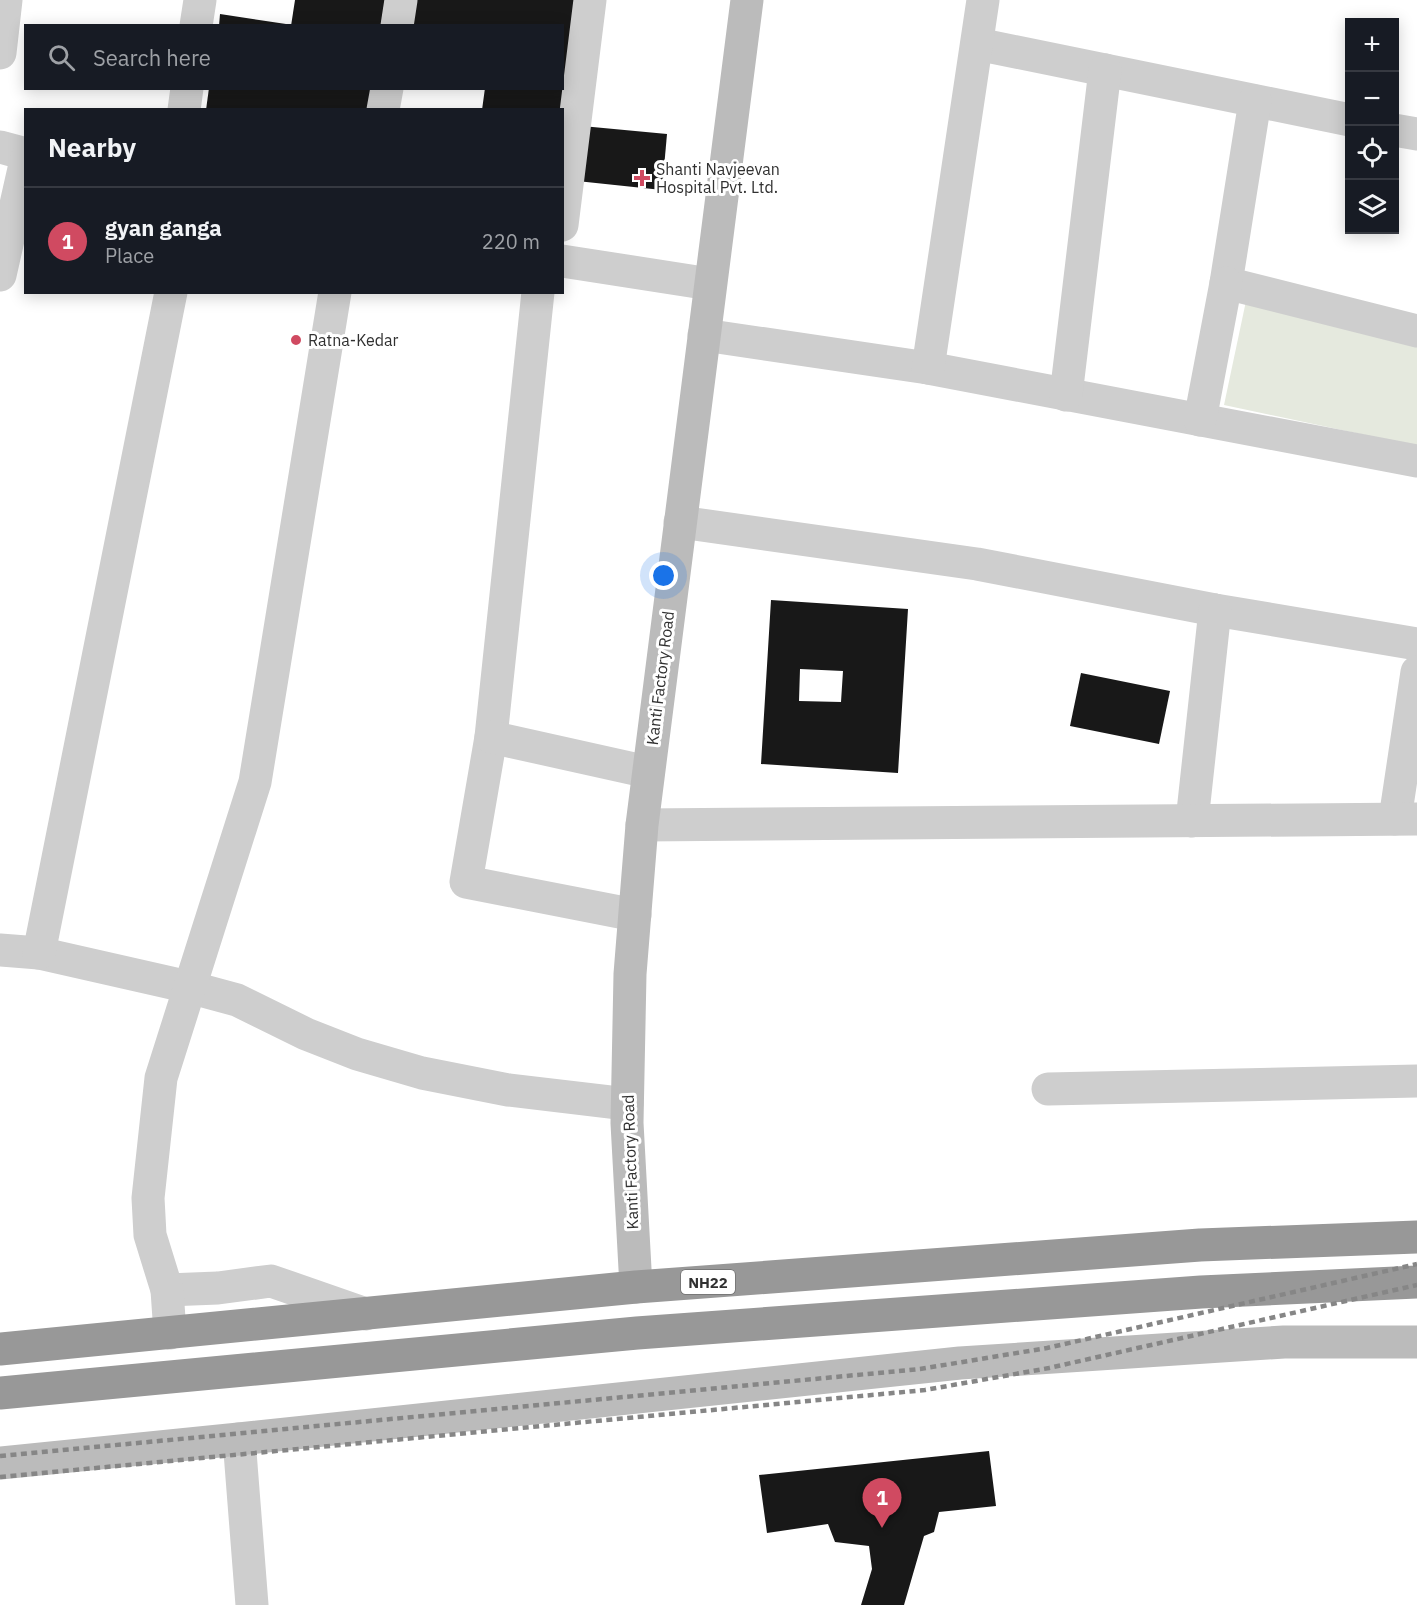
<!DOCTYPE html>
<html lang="en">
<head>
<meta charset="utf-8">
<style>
	body { margin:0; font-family:"IBM Plex Sans",sans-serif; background:#20242c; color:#f1f3f6 }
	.controls { position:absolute; right:18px; top:18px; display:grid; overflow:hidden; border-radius:0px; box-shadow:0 3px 15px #0003 }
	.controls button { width:54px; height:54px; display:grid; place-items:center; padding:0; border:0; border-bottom:2px solid #363941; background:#171b24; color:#f1f3f6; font:30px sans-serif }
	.you { position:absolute; left:664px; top:576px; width:21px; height:21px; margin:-15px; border:4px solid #fff; border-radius:50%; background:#1a73e8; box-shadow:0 0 0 9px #1a73e833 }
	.badge { display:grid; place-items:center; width:39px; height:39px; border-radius:50%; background:#d04a61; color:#fff; font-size:20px; font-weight:700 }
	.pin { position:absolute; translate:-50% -50px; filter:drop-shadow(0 2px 3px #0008) }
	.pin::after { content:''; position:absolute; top:32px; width:21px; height:18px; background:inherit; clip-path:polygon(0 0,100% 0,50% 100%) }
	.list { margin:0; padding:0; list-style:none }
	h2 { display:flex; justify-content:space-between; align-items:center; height:78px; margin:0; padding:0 24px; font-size:26px }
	h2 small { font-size:20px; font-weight:400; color:#9ea1a6 }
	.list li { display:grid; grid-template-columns:39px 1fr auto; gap:18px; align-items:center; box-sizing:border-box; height:108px; padding:0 24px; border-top:2px solid #363941 }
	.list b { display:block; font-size:22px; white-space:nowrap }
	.list p { margin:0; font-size:20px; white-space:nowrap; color:#9ea1a6 }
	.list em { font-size:20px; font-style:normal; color:#9ea1a6 }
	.icon { flex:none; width:33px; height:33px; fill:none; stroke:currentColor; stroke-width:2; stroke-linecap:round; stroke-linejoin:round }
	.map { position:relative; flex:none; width:1417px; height:1605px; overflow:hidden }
	.search { position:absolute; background:#171b24; box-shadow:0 3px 15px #0003; left:24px; top:24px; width:540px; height:66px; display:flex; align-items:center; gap:15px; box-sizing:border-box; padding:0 21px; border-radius:0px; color:#9ea1a6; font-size:22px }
	.panel { position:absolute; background:#171b24; box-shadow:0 3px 15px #0003; left:24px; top:108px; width:540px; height:186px; border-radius:0px }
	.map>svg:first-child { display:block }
</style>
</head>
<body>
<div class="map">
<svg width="1417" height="1605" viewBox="0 0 1417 1605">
	<rect width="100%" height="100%" fill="#fff"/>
	<path fill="#e5e9de" d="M1246,301L1417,337V446L1224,405Z"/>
	<g fill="#181818" fill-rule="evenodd">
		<path d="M295,0H385L381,26H291Z"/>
		<path d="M416,0H583L562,110H482L485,88H562V26H413Z"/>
		<path d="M220,14L286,24V26H219Z"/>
		<path d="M209,88H371L368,110H206Z"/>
		<path d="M582,126L667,134L662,190L577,181Z"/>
		<path d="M771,600L908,609L898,773L761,764ZM800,669L843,671L841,702L799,701Z"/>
		<path d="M1081,673L1170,691L1159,744L1070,726Z"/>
		<path d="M989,1451L996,1506L939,1512L934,1532L924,1536L904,1605H861L872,1569L869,1546L835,1542L828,1524L767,1533L759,1475Z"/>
	</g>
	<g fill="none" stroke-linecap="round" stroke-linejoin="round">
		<g stroke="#cecece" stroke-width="33">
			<path d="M196,26L200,0"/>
			<path d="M397,26L401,0"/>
			<path d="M977,44L1350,120"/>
			<path d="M0,53L6,0"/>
			<path d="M1255,101L1226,283L1417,331"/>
			<path d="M184,110L187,88"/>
			<path d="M383,110L387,88"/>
			<path d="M1394,130L1417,134"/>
			<path d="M0,147L26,154"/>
			<path d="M562,225L590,0"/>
			<path d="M562,261L710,284"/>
			<path d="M0,275L26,160"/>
			<path d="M538,292L491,737L466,882L635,915"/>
			<path d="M704,335L928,368L1417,461"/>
			<path d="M928,368L983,0"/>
			<path d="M1066,395L1105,70"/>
			<path d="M1200,420L1226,283"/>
			<path d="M680,522L977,564L1215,610L1417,644"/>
			<path d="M491,737L648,772"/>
			<path d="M1395,819L1417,672"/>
			<path d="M1192,821L1215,610"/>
			<path d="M642,825L1417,819"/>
			<path d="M0,950L39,953L189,987L237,1000L306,1034L357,1054L422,1073L508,1090L627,1104"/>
			<path d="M39,953L171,292"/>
			<path d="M1048,1089L1417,1081"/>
			<path d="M167,1290L218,1288L271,1281L366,1314"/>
			<path d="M170,1333L167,1290L150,1235L148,1198L161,1078L255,782L335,292"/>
			<path d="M239,1439L252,1605"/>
		</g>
		<g stroke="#bbb" stroke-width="33">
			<path d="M636,1287L627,1123L630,974L642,825L747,0"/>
			<path d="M0,1463L239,1439L960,1363L1284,1342H1417"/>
		</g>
		<g stroke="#989898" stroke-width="33">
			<path d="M0,1349L636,1287L1200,1245L1417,1237"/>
			<path d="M0,1393L637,1333L1201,1292L1417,1282"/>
		</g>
		<g stroke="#868686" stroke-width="4.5" stroke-dasharray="6 4.5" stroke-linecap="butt">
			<path d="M0,1456L920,1369L1047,1348L1417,1264"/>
			<path d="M0,1477L925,1390L1049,1368L1417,1285"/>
		</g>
	</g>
	<g fill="#d04a61" stroke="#fff" stroke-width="2">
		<path d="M639 169h6v6h6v6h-6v6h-6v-6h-6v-6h6z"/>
		<circle cx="296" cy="340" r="6"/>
	</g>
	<g text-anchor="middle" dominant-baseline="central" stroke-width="6" stroke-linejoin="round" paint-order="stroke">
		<rect fill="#fff" stroke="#6f6f6f" stroke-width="1.5" x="681" y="1270" width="54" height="24" rx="4.5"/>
		<g font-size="15" font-weight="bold" fill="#313131">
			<text x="708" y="1282">NH22</text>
		</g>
		<g font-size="16" fill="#313131" stroke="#fff" text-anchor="start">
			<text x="656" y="169">Shanti Navjeevan<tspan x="656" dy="18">Hospital Pvt. Ltd.</tspan></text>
			<text x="308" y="340">Ratna-Kedar</text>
		</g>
		<g font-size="16" fill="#313131" stroke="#fff">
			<text transform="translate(660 678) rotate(-83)">Kanti Factory Road</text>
			<text transform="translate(630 1162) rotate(-92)">Kanti Factory Road</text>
		</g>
	</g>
</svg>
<div class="controls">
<button>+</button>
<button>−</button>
<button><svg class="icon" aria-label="locate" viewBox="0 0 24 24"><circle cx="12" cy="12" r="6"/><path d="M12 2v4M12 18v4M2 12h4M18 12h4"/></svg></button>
<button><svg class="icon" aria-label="layers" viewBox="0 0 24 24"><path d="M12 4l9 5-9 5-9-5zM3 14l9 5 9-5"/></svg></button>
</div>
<div class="you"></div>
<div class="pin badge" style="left:882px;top:1528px">1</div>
<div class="search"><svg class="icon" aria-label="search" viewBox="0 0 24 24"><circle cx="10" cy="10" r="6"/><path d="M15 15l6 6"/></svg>Search here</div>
<section class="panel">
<h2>Nearby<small></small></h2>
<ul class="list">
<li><span class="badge">1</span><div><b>gyan ganga</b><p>Place</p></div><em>220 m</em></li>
</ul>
</section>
</div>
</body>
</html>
